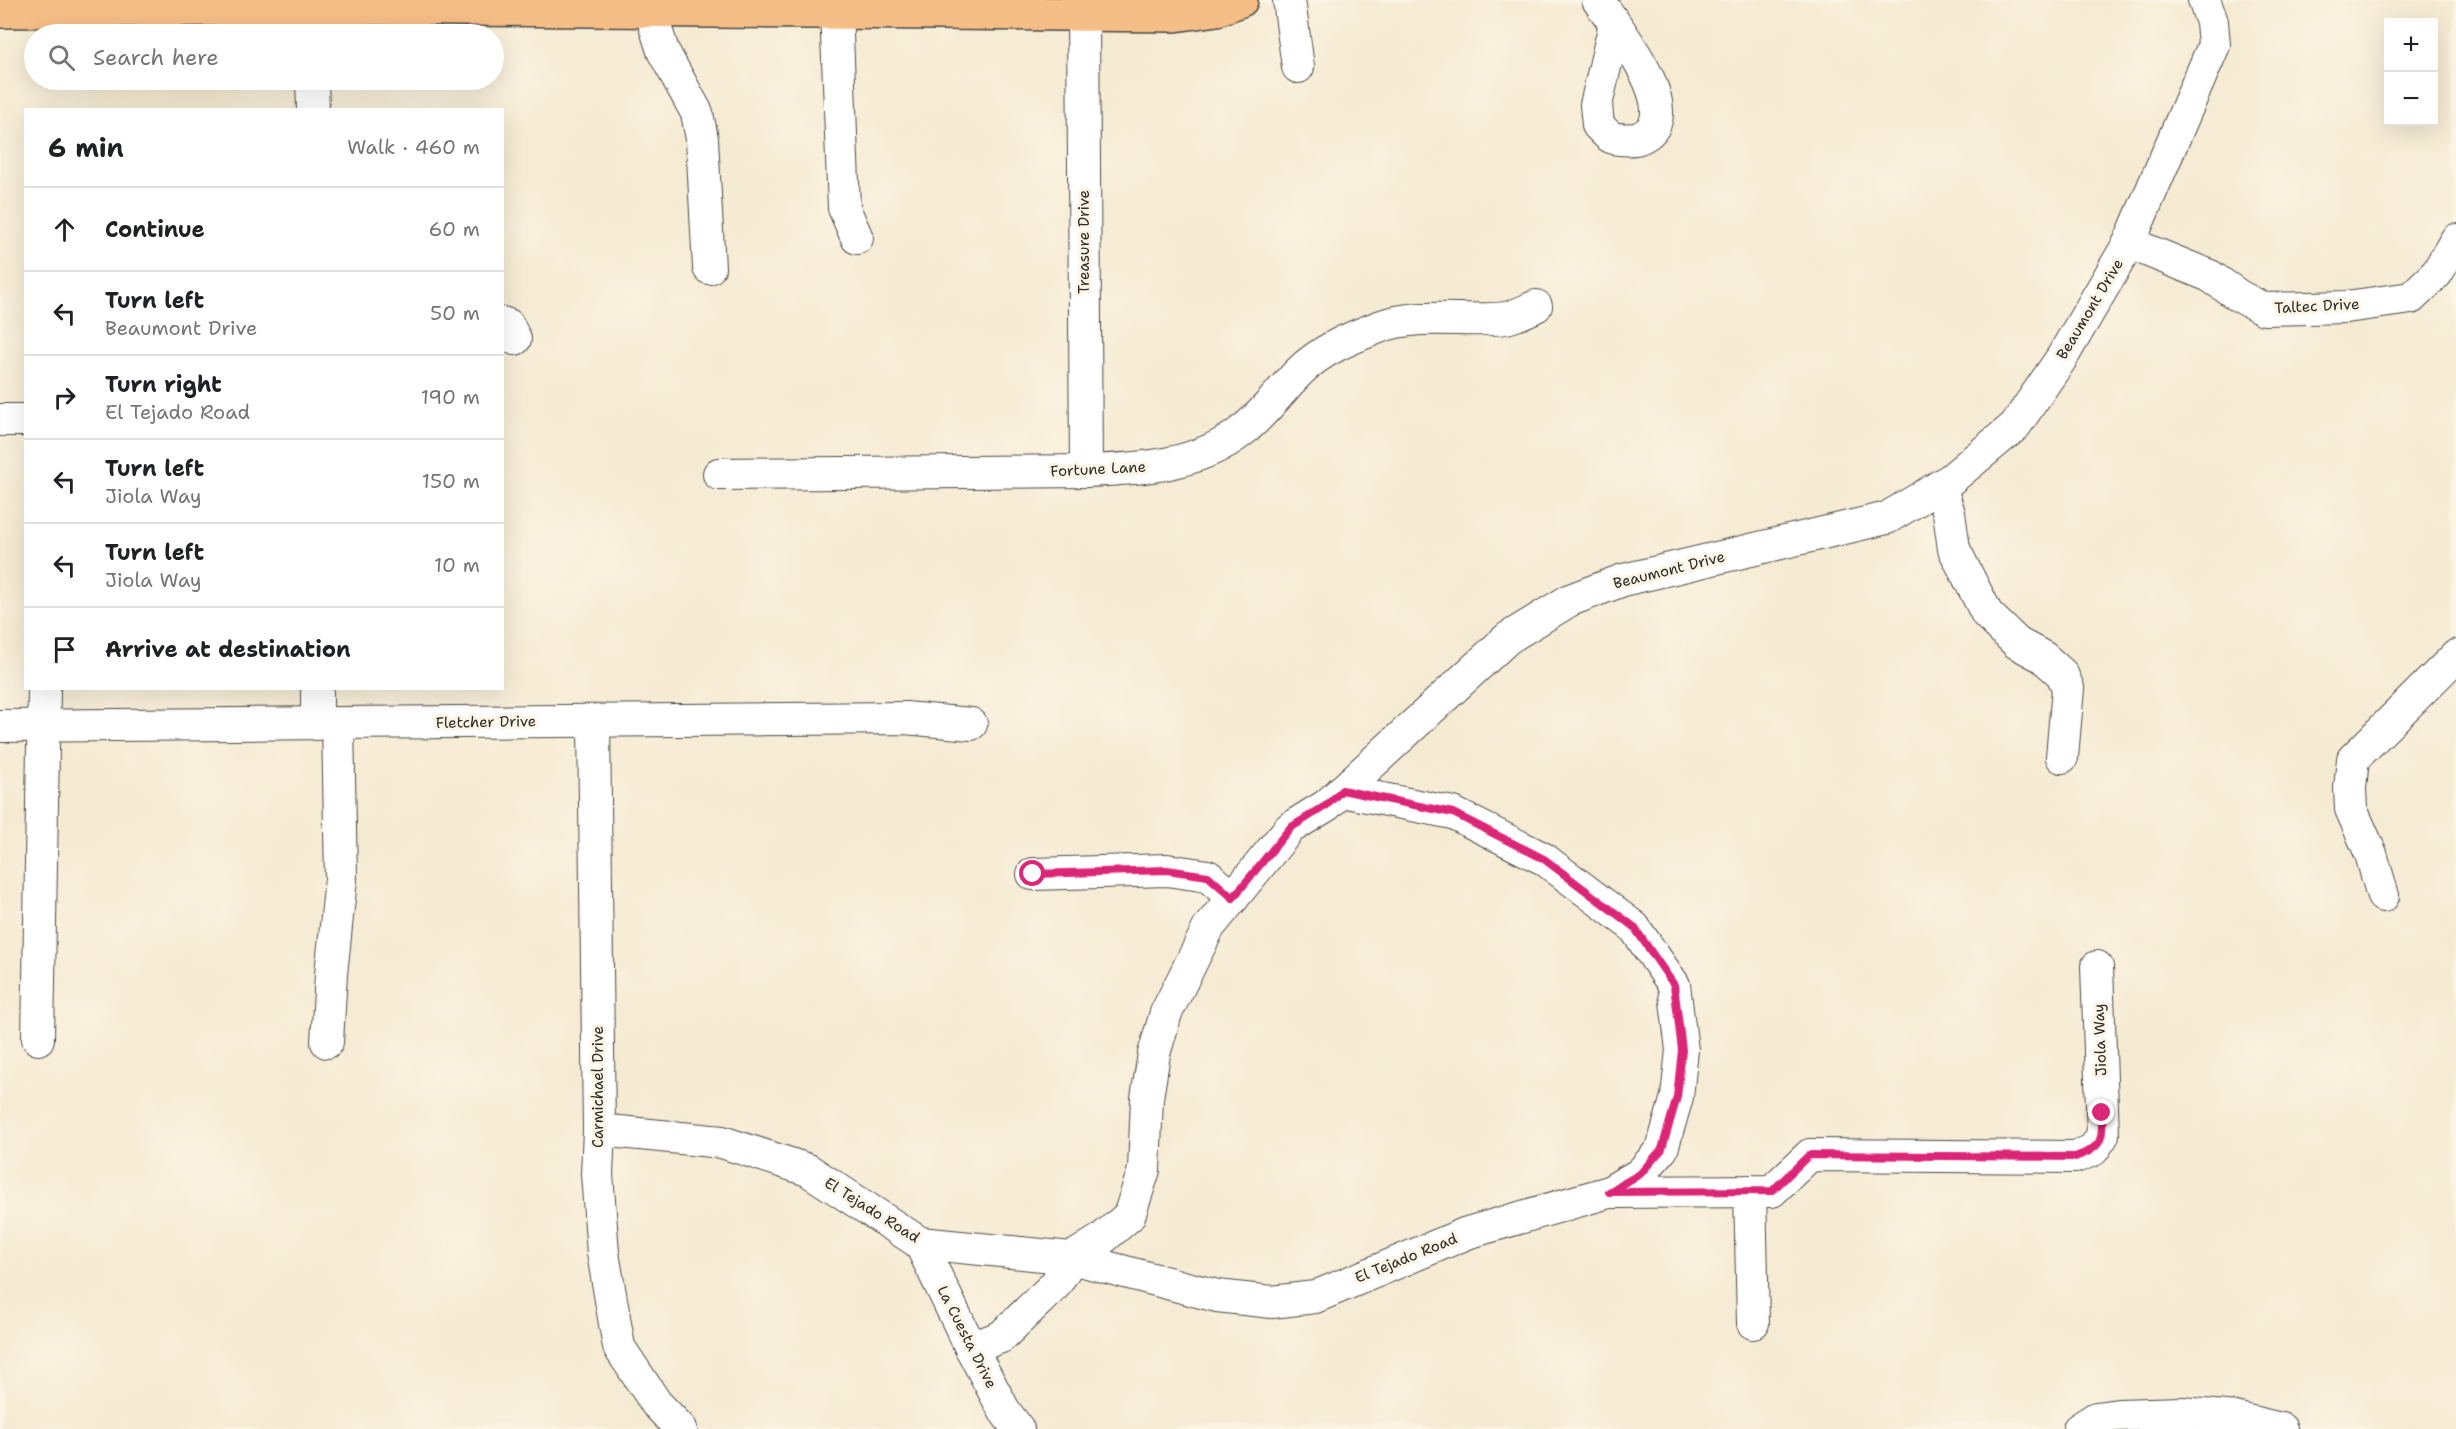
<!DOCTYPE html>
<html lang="en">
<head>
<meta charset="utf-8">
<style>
	body { margin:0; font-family:"Shantell Sans",sans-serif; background:#f6f6f6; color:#202124 }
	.controls { position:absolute; right:18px; top:18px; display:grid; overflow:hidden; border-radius:0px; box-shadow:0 6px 24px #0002 }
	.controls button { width:54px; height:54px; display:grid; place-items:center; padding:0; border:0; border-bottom:2px solid #e0e0e0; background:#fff; color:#202124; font:30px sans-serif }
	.stop { position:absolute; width:18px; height:18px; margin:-14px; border:4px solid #db2777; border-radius:50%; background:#fff }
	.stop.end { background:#db2777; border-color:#fff; box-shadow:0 2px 6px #0008 }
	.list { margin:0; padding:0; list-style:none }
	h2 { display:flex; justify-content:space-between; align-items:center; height:78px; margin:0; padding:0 24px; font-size:26px }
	h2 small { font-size:20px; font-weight:400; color:#757577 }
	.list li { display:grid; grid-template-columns:39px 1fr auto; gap:18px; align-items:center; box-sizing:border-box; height:84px; padding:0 24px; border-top:2px solid #e0e0e0 }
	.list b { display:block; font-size:22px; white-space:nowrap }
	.list p { margin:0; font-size:20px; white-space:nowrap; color:#757577 }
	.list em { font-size:20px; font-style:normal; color:#757577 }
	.icon { flex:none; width:33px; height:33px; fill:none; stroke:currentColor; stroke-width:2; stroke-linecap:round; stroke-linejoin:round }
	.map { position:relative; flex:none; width:2456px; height:1429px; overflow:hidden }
	.search { position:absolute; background:#fff; box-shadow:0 6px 24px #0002; left:24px; top:24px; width:480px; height:66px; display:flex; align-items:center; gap:15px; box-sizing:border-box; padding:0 21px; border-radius:33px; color:#757577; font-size:22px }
	.panel { position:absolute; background:#fff; box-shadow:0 6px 24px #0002; left:24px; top:108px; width:480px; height:582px; border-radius:0px }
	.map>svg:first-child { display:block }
</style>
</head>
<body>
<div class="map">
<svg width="2456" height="1429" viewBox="0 0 2456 1429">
	<rect width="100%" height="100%" fill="#fcf5e5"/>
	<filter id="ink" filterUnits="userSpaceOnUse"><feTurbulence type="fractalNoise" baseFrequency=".0167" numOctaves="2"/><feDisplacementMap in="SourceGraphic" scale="12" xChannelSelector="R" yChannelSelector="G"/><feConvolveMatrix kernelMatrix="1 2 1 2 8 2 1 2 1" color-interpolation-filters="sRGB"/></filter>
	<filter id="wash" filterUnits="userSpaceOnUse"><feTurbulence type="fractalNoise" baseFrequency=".008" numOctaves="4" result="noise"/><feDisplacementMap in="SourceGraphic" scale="24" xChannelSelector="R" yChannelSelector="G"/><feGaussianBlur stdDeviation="1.35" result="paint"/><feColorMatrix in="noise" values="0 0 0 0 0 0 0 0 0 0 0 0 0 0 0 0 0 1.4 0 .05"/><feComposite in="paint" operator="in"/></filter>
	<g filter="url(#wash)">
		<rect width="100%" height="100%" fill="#f5ead2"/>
	</g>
	<g filter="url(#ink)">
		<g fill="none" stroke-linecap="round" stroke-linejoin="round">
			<g stroke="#494844" stroke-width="34">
				<g id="minor">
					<path d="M1289,0L1298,67"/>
					<path d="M1598,0C1616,26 1691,118 1639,138C1633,140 1617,140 1611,137C1607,135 1601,128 1598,125L1596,105L1615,24"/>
					<path d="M310,9L311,34"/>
					<path d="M650,10L663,51L697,113L702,139L709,268"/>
					<path d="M836,10L844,208L857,238"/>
					<path d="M1083,13L1086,471"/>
					<path d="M312,80L313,110"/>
					<path d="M2129,243L2210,276L2239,296L2264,309L2346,307L2411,298L2437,273L2456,240"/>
					<path d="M502,323L508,325L515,339"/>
					<path d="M0,420H26"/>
					<path d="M719,474L1086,471C1140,469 1198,466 1242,431C1264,414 1280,391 1299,372C1321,350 1350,338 1379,327C1419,312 1465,323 1506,318C1516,316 1527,310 1536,306"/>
					<path d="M1940,486L1949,513L1954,549L1987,614L2017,643L2043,657L2062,674L2068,688L2062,757"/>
					<path d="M317,688V724"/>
					<path d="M594,721L599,1130L597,1174L603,1253L619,1347L656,1403L681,1429"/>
					<path d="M0,726L905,718L971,724"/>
					<path d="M1033,874L1167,870L1208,876L1233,898"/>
					<path d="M2383,896L2371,854L2351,809L2350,788L2353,759L2456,656"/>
					<path d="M38,1039L44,688"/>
					<path d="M327,1042L331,974L341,879L338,724"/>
					<path d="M599,1130L722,1142L808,1170L920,1243L1072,1258L1217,1296L1272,1302L1315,1297L1467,1233L1609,1192L1640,1174L1662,1149L1677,1097L1682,1050L1674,985L1634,927L1544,859L1453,813L1342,791"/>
					<path d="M1750,1191L1753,1323"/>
					<path d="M1610,1192L1772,1191L1810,1155L2075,1157L2093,1150L2103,1135L2097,967"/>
					<path d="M920,1243L971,1348L1004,1410L1018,1429"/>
					<path d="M971,1348L1001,1337L1055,1285L1072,1258L1102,1239L1129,1216L1144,1170L1147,1098L1154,1054L1166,1013L1209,927L1290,828L1327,805L1508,638L1570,600L1623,580L1887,518L1950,480L2015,426L2061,359L2129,243L2214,45L2212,22L2204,0"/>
					<path d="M2079,1429L2096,1418L2118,1415L2182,1413L2235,1418L2281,1429"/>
				</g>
			</g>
			<g stroke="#494844" stroke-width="36">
				<path id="major" d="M0,11L346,8L1175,15L1217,9L1241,0"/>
			</g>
			<use href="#minor" stroke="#fff" stroke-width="32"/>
			<use href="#major" stroke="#f6be87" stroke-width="33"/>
		</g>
	</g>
	<g fill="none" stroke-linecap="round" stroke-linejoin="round" filter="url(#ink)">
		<path stroke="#db2777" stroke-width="8" d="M1033,874L1167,870L1208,876L1233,898L1290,828L1327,805L1342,790L1453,813L1544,859L1634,927L1674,985L1682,1050L1677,1097L1662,1149L1640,1174L1609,1192L1772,1191L1809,1155L2075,1157C2102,1147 2103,1142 2102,1113"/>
	</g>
	<g text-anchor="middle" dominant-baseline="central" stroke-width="6" stroke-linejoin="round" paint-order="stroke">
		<g font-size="15" fill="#2b2b2b" stroke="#fcf5e5">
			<text transform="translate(1084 242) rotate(-90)">Treasure Drive</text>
			<text transform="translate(2317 306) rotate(-3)">Taltec Drive</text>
			<text transform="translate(2090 309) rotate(-59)">Beaumont Drive</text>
			<text transform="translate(1098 469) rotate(-3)">Fortune Lane</text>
			<text transform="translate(1669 570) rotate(-14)">Beaumont Drive</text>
			<text transform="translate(486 722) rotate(-1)">Fletcher Drive</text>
			<text transform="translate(2100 1040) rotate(-92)">Jiola Way</text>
			<text transform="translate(598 1087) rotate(-90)">Carmichael Drive</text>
			<text transform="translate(872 1210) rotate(32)">El Tejado Road</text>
			<text transform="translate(1406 1258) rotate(-22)">El Tejado Road</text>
			<text transform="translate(967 1337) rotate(63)">La Cuesta Drive</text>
		</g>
	</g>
</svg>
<div class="controls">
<button>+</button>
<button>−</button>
</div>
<div class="stop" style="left:1033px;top:874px"></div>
<div class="stop end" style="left:2102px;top:1113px"></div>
<div class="search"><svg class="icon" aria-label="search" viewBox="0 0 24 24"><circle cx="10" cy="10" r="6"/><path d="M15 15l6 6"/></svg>Search here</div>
<section class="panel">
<h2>6 min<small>Walk · 460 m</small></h2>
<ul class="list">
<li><svg class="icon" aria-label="ahead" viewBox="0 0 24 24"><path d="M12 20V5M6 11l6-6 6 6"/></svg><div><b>Continue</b></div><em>60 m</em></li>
<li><svg class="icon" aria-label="left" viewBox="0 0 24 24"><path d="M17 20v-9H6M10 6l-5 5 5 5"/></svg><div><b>Turn left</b><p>Beaumont Drive</p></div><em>50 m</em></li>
<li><svg class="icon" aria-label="right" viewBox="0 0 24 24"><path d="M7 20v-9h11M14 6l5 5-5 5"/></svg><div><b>Turn right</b><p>El Tejado Road</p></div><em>190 m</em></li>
<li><svg class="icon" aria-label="left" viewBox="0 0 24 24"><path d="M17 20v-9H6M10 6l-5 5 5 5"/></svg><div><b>Turn left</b><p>Jiola Way</p></div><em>150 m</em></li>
<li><svg class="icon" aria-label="left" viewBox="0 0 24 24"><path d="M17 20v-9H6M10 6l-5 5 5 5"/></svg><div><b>Turn left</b><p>Jiola Way</p></div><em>10 m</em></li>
<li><svg class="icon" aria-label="arrive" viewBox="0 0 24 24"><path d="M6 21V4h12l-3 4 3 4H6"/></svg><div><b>Arrive at destination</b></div></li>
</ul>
</section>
</div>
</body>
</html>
